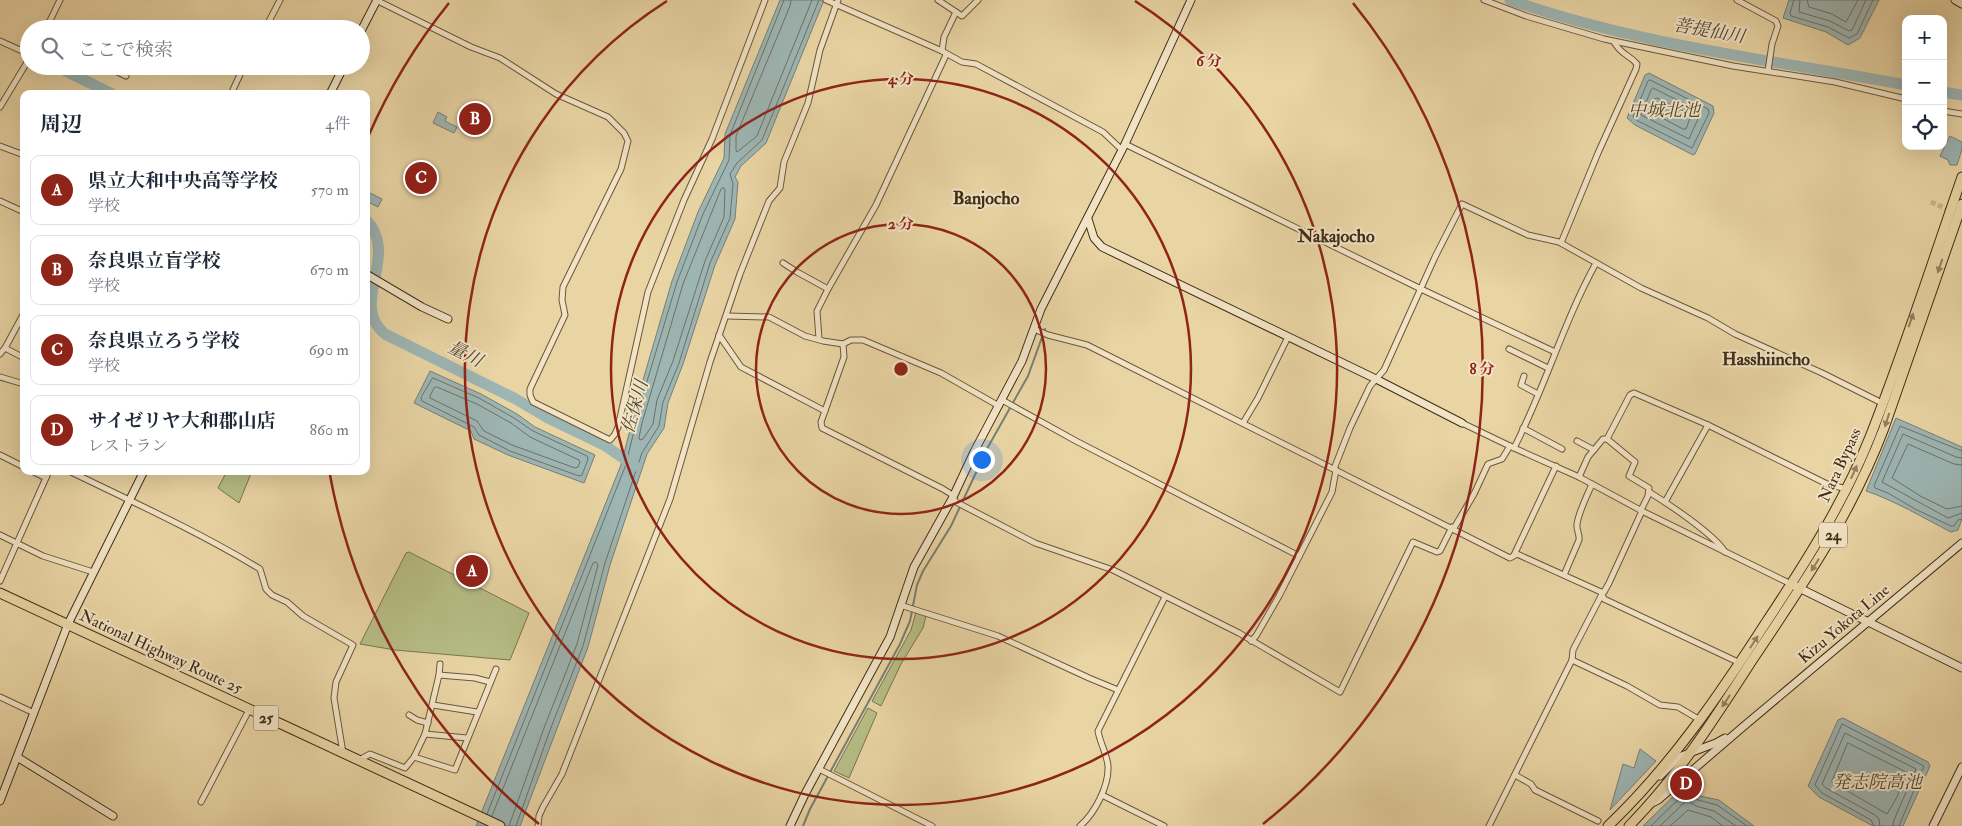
<!DOCTYPE html>
<html lang="ja">
<head>
<meta charset="utf-8">
<style>
	body { margin:0; font-family:"IM FELL Double Pica","Noto Serif JP",serif; background:#f2f2f3; color:#1f2937 }
	.controls { position:absolute; right:15px; top:15px; display:grid; overflow:hidden; border-radius:10px; box-shadow:0 5px 20px #0002 }
	.controls button { width:45px; height:45px; display:grid; place-items:center; padding:0; border:0; border-bottom:1px solid #e0e1e3; background:#fff; color:#1f2937; font:25px sans-serif }
	.you { position:absolute; left:981px; top:459px; width:18px; height:18px; margin:-12px; border:4px solid #fff; border-radius:50%; background:#1a73e8; box-shadow:0 0 0 8px #1a73e833 }
	.badge { display:grid; place-items:center; width:32px; height:32px; border-radius:50%; background:#8f2418; color:#fff; font-size:16px; font-weight:700 }
	.pin { position:absolute; translate:-50% -50%; border:2px solid #fff; box-shadow:0 1px 5px #0006 }
	.list { margin:0; padding:0; list-style:none }
	h2 { display:flex; justify-content:space-between; align-items:center; height:65px; margin:0; padding:0 20px; font-size:21px }
	h2 small { font-size:16px; font-weight:400; color:#747a83 }
	.list li { display:grid; grid-template-columns:32px 1fr auto; gap:15px; align-items:center; box-sizing:border-box; height:70px; margin:0 10px 10px; padding:0 10px; border:1px solid #e0e1e3; border-radius:10px }
	.list b { display:block; font-size:19px; white-space:nowrap }
	.list p { margin:0; font-size:16px; white-space:nowrap; color:#747a83 }
	.list em { font-size:16px; font-style:normal; color:#747a83 }
	.icon { flex:none; width:28px; height:28px; fill:none; stroke:currentColor; stroke-width:2; stroke-linecap:round; stroke-linejoin:round }
	.map { position:relative; flex:none; width:1962px; height:826px; overflow:hidden }
	.search { position:absolute; background:#fff; box-shadow:0 5px 20px #0002; left:20px; top:20px; width:350px; height:55px; display:flex; align-items:center; gap:12px; box-sizing:border-box; padding:0 18px; border-radius:28px; color:#747a83; font-size:19px }
	.panel { position:absolute; background:#fff; box-shadow:0 5px 20px #0002; left:20px; top:90px; width:350px; height:385px; border-radius:10px }
	.map>svg:first-child { display:block }
</style>
</head>
<body>
<div class="map">
<svg width="1962" height="826" viewBox="0 0 1962 826">
	<rect width="100%" height="100%" fill="#e9d4a4"/>
	<filter id="stains"><feTurbulence type="fractalNoise" baseFrequency=".004" numOctaves="4"/><feColorMatrix values="0 0 0 0 .2 0 0 0 0 .09 0 0 0 0 .02 0 0 0 .5 -.17"/></filter>
	<radialGradient id="worn" r=".72"><stop offset=".6" stop-color="#630" stop-opacity="0"/><stop offset="1" stop-color="#630" stop-opacity=".3"/></radialGradient>
	<g fill="#b6bd86" stroke="#7a754f">
		<path d="M227,471H252L239,503L218,488Z"/>
		<path d="M409,552L529,613L510,660L395,650L360,644L406,553Z"/>
		<path d="M916,612L926,616L923,628L901,664L881,706L872,701L911,630Z"/>
		<path d="M868,708L877,713L849,778L834,771Z"/>
	</g>
	<g fill="#9db5b3" stroke="#777f75">
		<path d="M780,0H824L766,143L741,166L735,177L738,182L735,219L715,265L683,364L668,403L664,428L647,454L610,565L588,647L520,826H476L621,465L641,387L672,281L698,212L724,158L725,134Z"/>
		<path d="M1789,0H1879L1860,38L1848,45L1826,32L1783,18Z"/>
		<path d="M1649,73L1713,106L1714,113L1695,154L1693,155L1635,125L1627,118L1645,75Z"/>
		<path d="M438,112L447,117L445,121L457,127L454,133L433,123Z"/>
		<path d="M1950,136L1962,142V149L1957,165H1950L1948,160L1940,156Z"/>
		<path d="M366,191L382,199L378,207L366,201Z"/>
		<path d="M430,371L481,394L517,414L535,427L595,455L584,483L508,455L474,439L471,431L414,403Z"/>
		<path d="M1896,418L1962,447V519L1958,530L1951,532C1923,518 1896,501 1866,491Z"/>
		<path d="M1843,718L1928,762L1930,766L1903,826H1873L1819,797L1808,786L1838,720Z"/>
		<path d="M1640,749L1656,761L1610,810L1623,764L1634,768Z"/>
		<path d="M1687,783L1700,796L1719,800L1754,826H1643Z"/>
	</g>
	<g fill="none" stroke-linecap="round" stroke-linejoin="round">
		<g stroke="#6e7166" stroke-width="1">
			<path d="M791,0L790,6L736,136V150L737,152L757,136L812,0"/>
			<path d="M1794,0L1790,13L1791,16L1828,27L1849,38L1857,34L1873,0"/>
			<path d="M1800,0L1799,12L1830,21L1849,31L1852,30L1866,0"/>
			<path d="M1807,0L1809,7L1832,14L1846,22L1858,0"/>
			<path d="M1650,80L1708,109L1709,113L1692,148L1638,121L1633,117L1648,81Z"/>
			<path d="M1653,88L1701,112L1689,139L1641,115L1651,90Z"/>
			<path d="M1657,98L1691,115L1686,129H1683L1651,112L1654,100Z"/>
			<path d="M724,188L725,190L724,217L705,261L673,361L657,400L653,424L643,439L640,440L639,438L642,423L683,284L721,189Z"/>
			<path d="M433,378L479,398L514,418L533,431L587,456L588,459L582,475L579,476L510,451L479,435L474,427L422,401L421,398Z"/>
			<path d="M437,387L477,404L511,423L530,437L579,460L580,462L578,467L575,468L512,445L484,431L477,421L430,398V396L434,388Z"/>
			<path d="M1962,451L1900,426L1874,486L1875,488L1888,493L1915,509L1951,526H1954L1958,520L1962,519"/>
			<path d="M1962,458L1956,457L1903,434L1882,482L1948,518L1962,513"/>
			<path d="M1962,465L1954,464L1908,444L1892,478L1922,497L1947,509L1962,506"/>
			<path d="M1848,743L1906,772L1897,797L1887,814L1832,782Z"/>
			<path d="M487,814L625,467L645,388L677,282L703,214L729,160L730,135L784,0"/>
			<path d="M492,816L593,563L596,562L598,565L577,644L544,728L509,826"/>
			<path d="M516,826L550,730L583,646L605,563L642,453L659,426L663,402L679,363L710,263L730,218L733,184L730,174L737,163L762,140L819,0"/>
			<path d="M1651,826L1687,791L1698,800L1717,805L1747,826"/>
			<path d="M1660,826L1687,800L1696,806L1714,811L1736,826"/>
			<path d="M1670,826L1688,810L1711,817L1723,826"/>
			<path d="M1874,826L1871,820L1822,793L1815,785L1842,724L1924,766L1899,826"/>
			<path d="M1880,826L1879,819L1875,815L1826,788L1822,784L1845,733L1916,769L1894,820L1893,826"/>
		</g>
		<path stroke="#777f75" stroke-width="2" d="M803,826L810,809L900,644L910,621L917,585L923,571L951,526L988,447L1028,376L1045,329"/>
		<g stroke="#9db5b3" stroke-width="11">
			<path d="M1510,0C1637,45 1773,60 1906,85"/>
			<path d="M58,67L112,94"/>
			<path d="M1943,92L1962,95"/>
			<path d="M366,220C401,255 348,304 385,334L514,398L548,418L604,445L635,466"/>
		</g>
		<path stroke="#c7b388" stroke-width="5" stroke-dasharray="5 2.5" stroke-linecap="butt" d="M1931,202L1951,211"/>
		<g stroke="#6a573b" stroke-width="7">
			<g id="street">
				<path d="M376,0L471,47L500,58L556,94L608,117L624,133L628,141L621,169L563,287L562,300L565,315L530,389V395L533,402L610,440L615,434L618,427L648,292L684,200L712,139L765,0"/>
				<path d="M826,0L942,51L962,62L976,64L1103,132L1122,150"/>
				<path d="M938,0L962,16L978,0"/>
				<path d="M1484,0L1526,16L1604,39L1733,66L1835,82L1906,99"/>
				<path d="M1737,0L1776,21L1778,26L1772,44L1768,71"/>
				<path d="M46,29L60,0"/>
				<path d="M265,29L280,0"/>
				<path d="M0,41L29,54"/>
				<path d="M942,51L944,37L956,12"/>
				<path d="M105,66L126,76"/>
				<path d="M231,94L244,66"/>
				<path d="M0,107L29,59"/>
				<path d="M1943,111L1962,114"/>
				<path d="M1125,144L1421,289L1555,352"/>
				<path d="M0,146L24,155"/>
				<path d="M0,201L24,212"/>
				<path d="M1561,243L1598,153L1636,69L1637,64C1629,54 1622,56 1614,42"/>
				<path d="M783,263L797,272L828,289"/>
				<path d="M727,316L769,317L805,336L823,341L843,344L851,340H863L941,373L999,406"/>
				<path d="M1034,329L1048,335L1087,345L1510,558L1517,554L1601,592L1604,599L1740,663"/>
				<path d="M719,335L741,367L825,411"/>
				<path d="M819,339L817,311L828,289L876,205L946,55"/>
				<path d="M843,344L844,357L821,422L822,428L943,489L951,494L956,502L1035,543L1113,570L1239,633L1340,692L1413,542L1437,552L1440,551L1452,527"/>
				<path d="M5,348L24,358"/>
				<path d="M1509,349L1548,368"/>
				<path d="M0,354L5,348L24,313"/>
				<path d="M1524,376L1521,385L1538,394"/>
				<path d="M0,377L24,384"/>
				<path d="M1002,400L1076,441L1299,556"/>
				<path d="M1243,423L1258,398L1288,337"/>
				<path d="M1462,423L1514,448L1579,477L1642,511L1791,584"/>
				<path d="M1523,428L1562,449"/>
				<path d="M1607,439L1635,462L1629,476L1649,488L1648,496L1641,510"/>
				<path d="M1577,441L1594,450"/>
				<path d="M1514,448C1545,388 1563,323 1596,263"/>
				<path d="M0,455L24,467"/>
				<path d="M1334,469L1350,428L1370,386L1384,370L1435,257L1462,204L1528,235L1559,242L1641,288L1708,318L1735,334L1822,373L1882,403"/>
				<path d="M32,471L46,478"/>
				<path d="M69,471C133,502 199,532 260,569L266,589L272,595L287,602L303,616L353,645L336,682L334,698L343,753"/>
				<path d="M1579,477L1588,457L1603,439H1607L1630,395L1634,393L1708,425L1827,484L1847,489"/>
				<path d="M1649,492C1667,503 1714,534 1725,552"/>
				<path d="M1665,502L1708,425"/>
				<path d="M1454,528L1474,494L1488,464L1502,459L1510,446"/>
				<path d="M0,535L43,556L93,572"/>
				<path d="M1514,555L1556,466"/>
				<path d="M1564,575L1579,540C1580,534 1576,530 1577,524C1579,511 1587,496 1592,484"/>
				<path d="M0,581L49,471"/>
				<path d="M1601,592H1604L1609,583L1642,511"/>
				<path d="M900,605L998,636L1089,678L1118,690"/>
				<path d="M1251,641L1256,636L1279,596L1332,492L1336,470"/>
				<path d="M1572,660L1627,686L1660,705L1678,707L1700,720"/>
				<path d="M439,675L440,664"/>
				<path d="M490,682L475,678L439,675L425,734L414,757L455,770L496,669"/>
				<path d="M0,697L34,713"/>
				<path d="M433,705L477,712"/>
				<path d="M409,715L417,720L428,723"/>
				<path d="M425,734L467,738"/>
				<path d="M359,760L370,754L405,768L414,757"/>
				<path d="M819,769L932,826"/>
				<path d="M1515,775L1531,784L1535,790L1598,821"/>
				<path d="M1102,795L1164,826"/>
				<path d="M201,802L249,710"/>
				<path d="M538,826L539,816L543,807L562,774L670,499L710,362L740,274L769,201L780,188L784,162L808,103L820,50L838,0"/>
				<path d="M1080,826C1095,813 1109,786 1108,766C1107,754 1100,743 1098,731L1165,597"/>
				<path d="M1489,826L1572,660L1573,650L1601,596"/>
			</g>
		</g>
		<g stroke="#3f2d18" stroke-width="9">
			<g id="secondary">
				<path d="M1955,0L1962,4"/>
				<path d="M361,31L377,0"/>
				<path d="M330,94L344,66"/>
				<path d="M1088,219L1094,238L1102,247L1376,379L1462,423"/>
				<path d="M366,274L422,307L448,319"/>
				<path d="M1791,584L1962,668"/>
				<path d="M17,757L113,816"/>
				<path d="M1660,776L1679,757L1716,743L1725,738"/>
				<path d="M0,801L68,624L144,471"/>
				<path d="M1652,803L1658,800L1744,726L1962,543"/>
				<path d="M790,826L805,794L890,637L914,567L953,497L974,452L1022,361L1041,309L1125,144L1191,0"/>
				<path d="M1933,826L1962,767"/>
			</g>
		</g>
		<g stroke="#3f2d18" stroke-width="11">
			<g id="highway">
				<path d="M0,593L500,826"/>
				<path d="M1608,826C1671,766 1720,694 1767,621C1806,562 1844,502 1870,437C1904,351 1932,263 1962,177"/>
				<path d="M1629,826C1679,775 1712,722 1751,662C1802,586 1851,515 1884,428L1962,204"/>
			</g>
		</g>
		<use href="#street" stroke="#f1e3c4" stroke-width="5"/>
		<use href="#secondary" stroke="#f1e3c4" stroke-width="7"/>
		<use href="#highway" stroke="#e9d4a4" stroke-width="9"/>
	</g>
	<defs><path id="oneway-solid" d="M-6-.8H1V-3.2L6.5 0L1 3.2V.8H-6Z" transform="scale(1.25)"/></defs>
	<g fill="#94805e">
		<use href="#oneway-solid" transform="translate(1940 266) rotate(109)"/>
		<use href="#oneway-solid" transform="translate(1911 320) rotate(-71)"/>
		<use href="#oneway-solid" transform="translate(1887 420) rotate(108)"/>
		<use href="#oneway-solid" transform="translate(1854 472) rotate(-66)"/>
		<use href="#oneway-solid" transform="translate(1815 565) rotate(122)"/>
		<use href="#oneway-solid" transform="translate(1754 642) rotate(-57)"/>
		<use href="#oneway-solid" transform="translate(1726 701) rotate(123)"/>
	</g>
	<g fill="none" stroke="#8f2418" stroke-width="2.5">
		<circle cx="901" cy="369" r="145"/>
		<circle cx="901" cy="369" r="290"/>
		<path d="M1135 1A436 436 0 1 1 667 1"/>
		<path d="M539 824A581 581 0 0 1 330 475M368 137A581 581 0 0 1 449 3M1353 3A581 581 0 0 1 1263 824"/>
	</g>
	<g text-anchor="middle" dominant-baseline="central" stroke-width="4" stroke-linejoin="round" paint-order="stroke">
		<g fill="#f1e3c4" stroke="#74644c" stroke-width="1">
			<rect x="1819" y="522.5" width="28" height="25" rx="4"/>
			<rect x="253.5" y="705.5" width="25" height="25" rx="4"/>
		</g>
		<g font-size="15" font-weight="bold" fill="#3f2d18">
			<text x="1833" y="535">24</text>
			<text x="266" y="718">25</text>
		</g>
		<g font-size="16" fill="#3f2d18" stroke="#f1e3c4">
			<text transform="translate(1840 465) rotate(-65)">Nara Bypass</text>
			<text transform="translate(1844 624) rotate(-40)">Kizu Yokota Line</text>
			<text transform="translate(161 652) rotate(25)">National Highway Route 25</text>
		</g>
		<g font-size="18" font-style="italic" fill="#524837" stroke="#f1e3c4">
			<text transform="translate(1709 31) rotate(10)">菩提仙川</text>
			<text x="1664" y="110">中城北池</text>
			<text transform="translate(465 354) rotate(27)">量川</text>
			<text transform="translate(635 407) rotate(-74)">佐保川</text>
			<text x="1877" y="782">発志院高池</text>
		</g>
		<g font-size="18" font-weight="bold" fill="#3f2d18" stroke="#f1e3c4">
			<text x="986" y="198">Banjocho</text>
			<text x="1336" y="236">Nakajocho</text>
			<text x="1766" y="359">Hasshiincho</text>
		</g>
	</g>
	<circle cx="901" cy="369" r="8" fill="#8f2418" stroke="#f1e3c4" stroke-width="2.5"/>
	<g font-size="15" text-anchor="middle" font-weight="bold" fill="#8f2418" stroke="#f1e3c4" stroke-width="4" stroke-linejoin="round" paint-order="stroke">
		<text x="1209" y="66">6 分</text>
		<text x="901" y="84">4 分</text>
		<text x="901" y="229">2 分</text>
		<text x="1482" y="374">8 分</text>
	</g>
	<rect width="100%" height="100%" filter="url(#stains)"/>
	<rect width="100%" height="100%" fill="url(#worn)"/>
</svg>
<div class="controls">
<button>+</button>
<button>−</button>
<button><svg class="icon" aria-label="locate" viewBox="0 0 24 24"><circle cx="12" cy="12" r="6"/><path d="M12 2v4M12 18v4M2 12h4M18 12h4"/></svg></button>
</div>
<div class="you"></div>
<div class="pin badge" style="left:472px;top:571px">A</div>
<div class="pin badge" style="left:475px;top:119px">B</div>
<div class="pin badge" style="left:421px;top:178px">C</div>
<div class="pin badge" style="left:1686px;top:784px">D</div>
<div class="search"><svg class="icon" aria-label="search" viewBox="0 0 24 24"><circle cx="10" cy="10" r="6"/><path d="M15 15l6 6"/></svg>ここで検索</div>
<section class="panel">
<h2>周辺<small>4件</small></h2>
<ul class="list">
<li><span class="badge">A</span><div><b>県立大和中央高等学校</b><p>学校</p></div><em>570 m</em></li>
<li><span class="badge">B</span><div><b>奈良県立盲学校</b><p>学校</p></div><em>670 m</em></li>
<li><span class="badge">C</span><div><b>奈良県立ろう学校</b><p>学校</p></div><em>690 m</em></li>
<li><span class="badge">D</span><div><b>サイゼリヤ大和郡山店</b><p>レストラン</p></div><em>860 m</em></li>
</ul>
</section>
</div>
</body>
</html>
